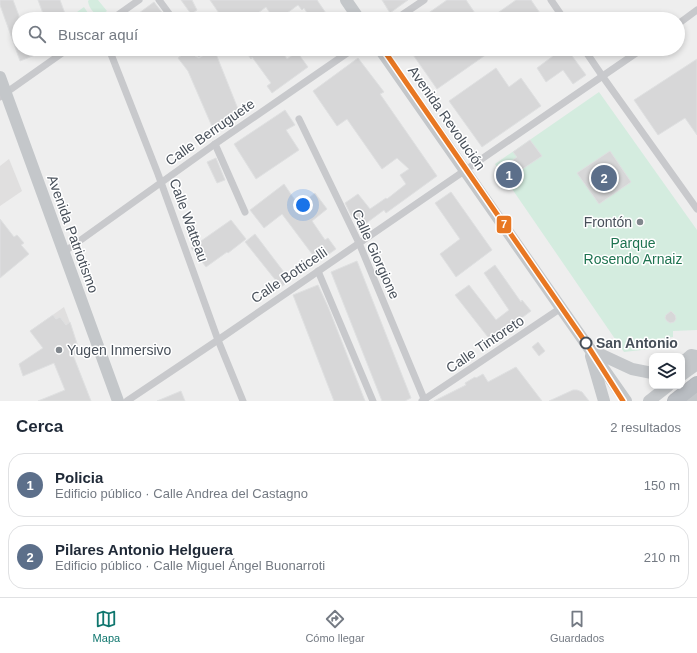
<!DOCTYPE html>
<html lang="es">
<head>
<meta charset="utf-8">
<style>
	body { margin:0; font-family:Arial,sans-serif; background:#f2f2f3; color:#1f2937 }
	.controls { position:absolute; right:12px; bottom:12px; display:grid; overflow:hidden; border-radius:8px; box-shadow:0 2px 6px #0003 }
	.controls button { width:36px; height:36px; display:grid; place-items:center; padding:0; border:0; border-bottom:1px solid #e0e1e3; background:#fff; color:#1f2937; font:20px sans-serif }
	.you { position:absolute; left:303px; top:205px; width:14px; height:14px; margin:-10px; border:3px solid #fff; border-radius:50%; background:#1a73e8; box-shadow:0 0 0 6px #1a73e833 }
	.badge { display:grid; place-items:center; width:26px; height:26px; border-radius:50%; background:#0f766e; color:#fff; font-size:13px; font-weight:700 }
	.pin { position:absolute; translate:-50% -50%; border:2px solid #fff; box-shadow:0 1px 4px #0006 }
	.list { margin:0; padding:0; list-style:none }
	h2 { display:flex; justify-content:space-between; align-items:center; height:52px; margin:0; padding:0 16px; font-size:17px }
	h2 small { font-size:13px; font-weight:400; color:#747a83 }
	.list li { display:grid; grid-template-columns:26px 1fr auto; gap:12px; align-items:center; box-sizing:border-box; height:64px; margin:0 8px 8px; padding:0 8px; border:1px solid #e0e1e3; border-radius:16px }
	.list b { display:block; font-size:15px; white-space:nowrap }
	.list p { margin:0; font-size:13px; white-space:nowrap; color:#747a83 }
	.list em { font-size:13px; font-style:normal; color:#747a83 }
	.icon { flex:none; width:22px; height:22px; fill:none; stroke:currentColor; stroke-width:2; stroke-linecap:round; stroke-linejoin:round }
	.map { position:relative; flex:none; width:697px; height:401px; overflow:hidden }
	.search { position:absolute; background:#fff; box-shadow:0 2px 6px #0003; left:12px; right:12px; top:12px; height:44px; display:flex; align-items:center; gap:10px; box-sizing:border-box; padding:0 14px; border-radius:22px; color:#747a83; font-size:15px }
	.sheet { height:196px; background:#fff }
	nav { display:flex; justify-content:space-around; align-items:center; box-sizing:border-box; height:56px; border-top:1px solid #e0e1e3; background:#fff; font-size:11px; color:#747a83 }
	nav a { display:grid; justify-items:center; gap:2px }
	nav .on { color:#0f766e }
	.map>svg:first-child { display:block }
</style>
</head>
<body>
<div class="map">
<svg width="697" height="401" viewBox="0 0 697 401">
	<rect width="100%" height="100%" fill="#eee"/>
	<g fill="#e0dfdf">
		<path d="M9,159L22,191L0,206V166Z"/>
		<path d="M64,307L72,328L43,348L30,331Z"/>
	</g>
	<g fill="#d4ecdf">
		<path d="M89,0H98L107,11L99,16C93,13 89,8 88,1Z"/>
		<path d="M84,7L92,19H78L77,12Z"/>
		<path d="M599,92L697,230V330L673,331V337L652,340L650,349L624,352L495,164Z"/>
	</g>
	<g fill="#d7d7d8" stroke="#dfe0e1">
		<path d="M0,0H13L19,16V49H50L20,61L0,5Z"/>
		<path d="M38,0H60L67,19H45Z"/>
		<path d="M181,0H192L197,10L191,14Z"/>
		<path d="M210,0H317L330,19H311L304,8L302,10L298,5L283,16L285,19H274L266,7L250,19H223Z"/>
		<path d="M382,0H408L390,13Z"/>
		<path d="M447,0H466L479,19H420Z"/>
		<path d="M516,0H531L542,16L537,19H489Z"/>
		<path d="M154,2L167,19H131Z"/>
		<path d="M190,49L195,56L199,58L204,55L202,49H214L240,114L214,131L188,71L178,58Z"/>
		<path d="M244,49H280L287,59L297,52L308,67L272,93L267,86L271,83L252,57L251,59Z"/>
		<path d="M409,49H494L437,89Z"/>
		<path d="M548,49H567L586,75L573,84L563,70L546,82L537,68L553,56Z"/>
		<path d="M358,58L384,92L380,94L437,176L386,213L384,210L361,227L351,215L345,203L358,194L370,209L386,198L387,199L406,184L400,175L409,169L397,158L382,169L347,119L337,126L313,91Z"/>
		<path d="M697,59V135L685,118L658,135L634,100Z"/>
		<path d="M496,68L509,87L521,78L541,106L482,147L449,101Z"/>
		<path d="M285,110L295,125L286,130L299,150L256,179L234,144Z"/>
		<path d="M530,140L542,156L515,174L519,180L511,186L499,170L517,157L513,152Z"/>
		<path d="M610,151L631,182L599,204L577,173Z"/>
		<path d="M216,158L225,180L217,183L207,162Z"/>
		<path d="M284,184L299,206L315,193L327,209L312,221L325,240L328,238L336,249L318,262L282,214L264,228L250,210Z"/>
		<path d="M451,192L492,250L456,277L440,254L460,239L435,203Z"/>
		<path d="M0,219L14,237L17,235L24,243L21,245L29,254L0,278Z"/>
		<path d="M231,220L246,239L228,253L227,252L206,267L191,248Z"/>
		<path d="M255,234L290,280L281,287L245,242Z"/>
		<path d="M357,261L411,398L405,401H382L331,272Z"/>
		<path d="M495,265L521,302L522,300L531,311L491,341L455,295L469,285L496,320L509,310L484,273Z"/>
		<path d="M318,285L329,309L365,401H334L293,295Z"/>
		<path d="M671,311L675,315L676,319L674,322L670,323L667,321L665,318L666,315Z"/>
		<path d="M53,315L56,319L60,317L66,325L70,322L80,353L73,355L91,401H38L65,390L54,363L23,376L19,364L43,348L30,331Z"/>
		<path d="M538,342L545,351L539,356L532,347Z"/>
		<path d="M516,367L542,401H434L466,385L465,383L475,377L476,378L483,374L488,382Z"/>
		<path d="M573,390H577L582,392L589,401H549Z"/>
		<path d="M181,391L185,401H157Z"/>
	</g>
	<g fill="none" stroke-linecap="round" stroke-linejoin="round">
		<g stroke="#b4b7bc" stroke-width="16">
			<path id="highway" d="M675,401L697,384"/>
		</g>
		<g stroke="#c8c9cc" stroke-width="7">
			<path d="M159,0L173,19"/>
			<path d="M551,0L564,19"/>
			<path d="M112,19L139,0"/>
			<path d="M396,19L424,0"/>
			<path d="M678,24L697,10"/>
			<path d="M109,49L158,174L218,340L243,401"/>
			<path d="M196,49L199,53"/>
			<path d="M584,49L603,77L697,209"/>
			<path d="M0,97L68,49"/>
			<path d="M299,119L359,243L425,401"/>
			<path d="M215,144L245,212"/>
			<path d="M64,252L215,144L353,49"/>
			<path d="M318,271L373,401"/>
			<path d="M127,401L218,340L642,49"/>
			<path d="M422,401L561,308"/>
		</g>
		<g stroke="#c4c7ca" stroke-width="12">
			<path d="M346,0L359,19"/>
			<path d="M380,49L626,401"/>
			<path d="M0,77L118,401"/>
			<path d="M591,350L632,369L652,373"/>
			<path d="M591,356L604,401"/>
			<path d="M682,363L691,355L697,356"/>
			<path d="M682,375L697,364"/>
			<path d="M649,401L668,386"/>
			<path d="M690,401L697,395"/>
		</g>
		<use href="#highway" stroke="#b9bdc2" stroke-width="14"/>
		<g stroke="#fff" stroke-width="8">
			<path id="metro-1" d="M383,49L586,343L623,401"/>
		</g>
		<use href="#metro-1" stroke="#e87722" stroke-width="5"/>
	</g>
	<g fill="#81878d" stroke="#fff" stroke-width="1.5">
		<circle cx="640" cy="222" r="4"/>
		<circle cx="59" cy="350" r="4"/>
	</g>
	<circle fill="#fff" stroke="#474f59" stroke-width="2" cx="586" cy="343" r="5.5"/>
	<g text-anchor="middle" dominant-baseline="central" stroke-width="3" stroke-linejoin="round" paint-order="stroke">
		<g font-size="14" fill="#474f59" stroke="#fff">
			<text transform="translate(447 118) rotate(55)">Avenida Revolución</text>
			<text transform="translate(210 132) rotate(-35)">Calle Berruguete</text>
			<text transform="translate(189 220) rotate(70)">Calle Watteau</text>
			<text transform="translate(73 234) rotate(70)">Avenida Patriotismo</text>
			<text transform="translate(376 254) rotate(66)">Calle Giorgione</text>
			<text transform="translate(289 275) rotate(-34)">Calle Botticelli</text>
			<text transform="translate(485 344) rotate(-34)">Calle Tintoreto</text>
		</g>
		<g font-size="14" fill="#474f59" stroke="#fff" text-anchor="end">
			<text x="632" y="222">Frontón</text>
			<text x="67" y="350" text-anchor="start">Yugen Inmersivo</text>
		</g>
		<g font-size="14" fill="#1e7350" stroke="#fff">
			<text x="633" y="243">Parque<tspan x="633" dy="16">Rosendo Arnaiz</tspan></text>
		</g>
		<g font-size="14" font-weight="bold" fill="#474f59" stroke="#fff" text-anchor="start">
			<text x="596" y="343">San Antonio</text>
		</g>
	</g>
	<rect stroke="#fff" stroke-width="1.5" x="496" y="215" width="16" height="19" rx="4" fill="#e87722"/>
	<g font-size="11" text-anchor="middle" font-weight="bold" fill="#fff">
		<text x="504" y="228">7</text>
	</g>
</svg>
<div class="controls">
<button><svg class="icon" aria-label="layers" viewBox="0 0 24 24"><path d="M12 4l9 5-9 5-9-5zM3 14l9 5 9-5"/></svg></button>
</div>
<div class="you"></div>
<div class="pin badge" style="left:509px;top:175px;background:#5c6f8a">1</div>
<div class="pin badge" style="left:604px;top:178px;background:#5c6f8a">2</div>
<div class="search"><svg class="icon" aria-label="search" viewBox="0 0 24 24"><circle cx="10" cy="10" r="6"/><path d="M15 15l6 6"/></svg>Buscar aquí</div>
</div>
<section class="sheet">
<h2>Cerca<small>2 resultados</small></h2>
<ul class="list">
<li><span class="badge" style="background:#5c6f8a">1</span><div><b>Policia</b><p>Edificio público · Calle Andrea del Castagno</p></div><em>150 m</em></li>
<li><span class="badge" style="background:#5c6f8a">2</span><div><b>Pilares Antonio Helguera</b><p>Edificio público · Calle Miguel Ángel Buonarroti</p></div><em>210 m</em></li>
</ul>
</section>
<nav>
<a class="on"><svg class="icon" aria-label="map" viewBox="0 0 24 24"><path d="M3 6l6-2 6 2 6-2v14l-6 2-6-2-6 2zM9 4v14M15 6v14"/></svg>Mapa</a>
<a><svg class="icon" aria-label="directions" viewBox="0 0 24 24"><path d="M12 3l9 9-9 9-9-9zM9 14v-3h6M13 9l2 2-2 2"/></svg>Cómo llegar</a>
<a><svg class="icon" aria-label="saved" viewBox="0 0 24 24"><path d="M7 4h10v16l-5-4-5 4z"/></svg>Guardados</a>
</nav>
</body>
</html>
